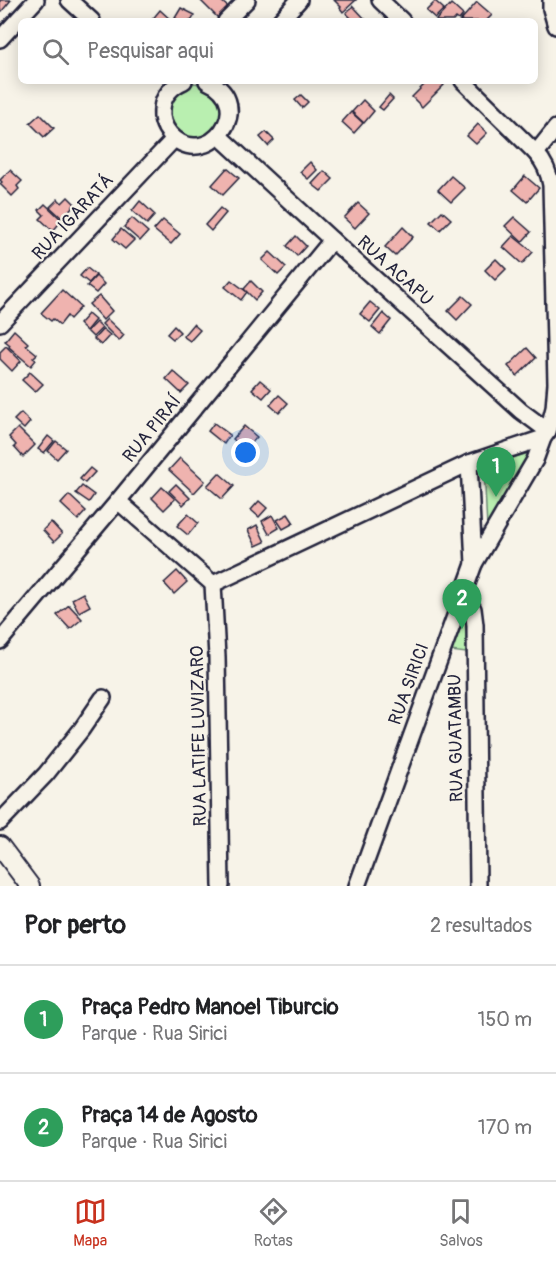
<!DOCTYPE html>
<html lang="pt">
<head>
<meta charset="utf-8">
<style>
	body { margin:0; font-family:Pangolin,sans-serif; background:#f6f6f6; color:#202124 }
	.you { position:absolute; left:246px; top:453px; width:21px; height:21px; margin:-15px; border:4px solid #fff; border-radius:50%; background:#1a73e8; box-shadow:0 0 0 9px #1a73e833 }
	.badge { display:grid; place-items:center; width:39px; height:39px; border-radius:50%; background:#c8321e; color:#fff; font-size:20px; font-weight:700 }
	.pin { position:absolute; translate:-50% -50px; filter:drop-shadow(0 2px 3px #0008) }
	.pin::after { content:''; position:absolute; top:32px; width:21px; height:18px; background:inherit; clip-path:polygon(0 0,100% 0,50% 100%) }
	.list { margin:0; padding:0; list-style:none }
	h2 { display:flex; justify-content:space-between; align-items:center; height:78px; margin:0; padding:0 24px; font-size:26px }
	h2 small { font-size:20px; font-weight:400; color:#757577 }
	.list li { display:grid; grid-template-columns:39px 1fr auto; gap:18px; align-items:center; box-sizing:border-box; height:108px; padding:0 24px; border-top:2px solid #e0e0e0 }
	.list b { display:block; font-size:22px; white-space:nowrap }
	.list p { margin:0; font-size:20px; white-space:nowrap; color:#757577 }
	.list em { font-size:20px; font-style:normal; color:#757577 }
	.icon { flex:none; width:33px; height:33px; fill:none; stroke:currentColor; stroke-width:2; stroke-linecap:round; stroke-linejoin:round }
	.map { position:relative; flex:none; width:556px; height:886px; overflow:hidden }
	.search { position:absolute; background:#fff; box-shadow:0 3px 15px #0003; left:18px; right:18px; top:18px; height:66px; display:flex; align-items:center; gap:15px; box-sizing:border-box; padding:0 21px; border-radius:9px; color:#757577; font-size:22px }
	.sheet { height:294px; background:#fff }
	nav { display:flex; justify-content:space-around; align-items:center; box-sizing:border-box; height:84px; border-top:2px solid #e0e0e0; background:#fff; font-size:16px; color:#757577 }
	nav a { display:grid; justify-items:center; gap:3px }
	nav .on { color:#c8321e }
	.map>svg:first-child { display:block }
</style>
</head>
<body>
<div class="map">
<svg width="556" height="886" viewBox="0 0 556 886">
	<rect width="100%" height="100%" fill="#f7f3e8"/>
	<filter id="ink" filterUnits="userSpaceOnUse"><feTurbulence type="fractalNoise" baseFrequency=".0167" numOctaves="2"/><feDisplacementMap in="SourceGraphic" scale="12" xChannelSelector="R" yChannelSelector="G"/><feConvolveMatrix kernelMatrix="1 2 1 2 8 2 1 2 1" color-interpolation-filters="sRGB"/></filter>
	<g filter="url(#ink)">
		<g fill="#b9efb0" stroke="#6e8876" stroke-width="1.5">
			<path d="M193,83L203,84L220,97L223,115L214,134L195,141L176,133L167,119L170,98L182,86Z"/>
			<path d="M533,452L487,529L484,465Z"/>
			<path d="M467,608L466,653L450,651Z"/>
		</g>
		<g fill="#efb3af" stroke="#22223b" stroke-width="1.5">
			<path d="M0,0H11L2,11L0,10Z"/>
			<path d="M200,0H220L228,7L218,18Z"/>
			<path d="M334,0H356L343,12L340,8L341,7Z"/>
			<path d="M435,1L444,9L435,18L426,10Z"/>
			<path d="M477,2L492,15L486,21H460Z"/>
			<path d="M451,4L463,15L459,20L456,18L453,21H437L436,20Z"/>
			<path d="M353,6L367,21H354L346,13Z"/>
			<path d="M181,8L195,15L191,21H180L175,18Z"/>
			<path d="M160,10L172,21H151Z"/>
			<path d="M428,81H440L444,85L422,107L412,97Z"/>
			<path d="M301,95L308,102L302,108L295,100Z"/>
			<path d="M389,95L393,99L383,110L379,107Z"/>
			<path d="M363,100L374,111L364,123L352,112Z"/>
			<path d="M351,112L363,123L354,133L342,122Z"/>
			<path d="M40,114L54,128L44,137L30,123Z"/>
			<path d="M478,124L487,133L476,144L467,136Z"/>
			<path d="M266,132L274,140L268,146L260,137Z"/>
			<path d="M310,162L317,170L308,179L300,172Z"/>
			<path d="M227,168L239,178L223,195L212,185Z"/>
			<path d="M10,170L22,181L17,186L19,189L12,196L0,184L2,182L0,180Z"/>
			<path d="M324,171L333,179L321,191L312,184Z"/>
			<path d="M451,176L465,188L451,202L438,190Z"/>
			<path d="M525,176L539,188L527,202L513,190Z"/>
			<path d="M68,197L75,204L62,218L50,207L58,199L62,203Z"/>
			<path d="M140,201L155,215L147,224L132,211Z"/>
			<path d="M358,203L369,213L355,228L344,218Z"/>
			<path d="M45,204L62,220L53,231L40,219L44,215L39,210Z"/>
			<path d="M220,208L226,213L211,231L205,225Z"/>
			<path d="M442,211L451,219L440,230L431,222Z"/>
			<path d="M514,217L531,232L522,242L505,226Z"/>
			<path d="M132,218L148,232L140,241L124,227Z"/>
			<path d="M163,220L180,234L171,244L154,230Z"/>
			<path d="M403,227L413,237L395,256L385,247Z"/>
			<path d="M121,229L134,240L125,249L113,239Z"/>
			<path d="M296,236L306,246L297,256L287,246Z"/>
			<path d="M513,236L533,252L522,264L503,247Z"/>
			<path d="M270,252L286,267L278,275L262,260Z"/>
			<path d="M496,259L506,269L495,280L485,270Z"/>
			<path d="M87,268L96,275L89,283L80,276Z"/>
			<path d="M96,276L104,284L96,293L87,286Z"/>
			<path d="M231,280L247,292L241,300L225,287Z"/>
			<path d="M251,281L262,292L255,300L244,289Z"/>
			<path d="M62,290L81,307L70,319L67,316L60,325L53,319L51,321L41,313Z"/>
			<path d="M99,296L112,311L103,320L89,304Z"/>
			<path d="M463,296L472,304L457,320L448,311Z"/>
			<path d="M370,302L380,310L370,322L360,314Z"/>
			<path d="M383,313L391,320L380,334L372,327Z"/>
			<path d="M88,314L95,320L86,331L79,324Z"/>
			<path d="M107,319L124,335L119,341L102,324Z"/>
			<path d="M96,322L102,328L93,337L87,331Z"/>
			<path d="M193,324L200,330L190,341L183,336Z"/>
			<path d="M174,326L180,332L173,339L167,334Z"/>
			<path d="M103,329L110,335L101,345L94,339Z"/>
			<path d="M14,330L28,343L26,345L37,354L33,358L36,360L31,366L9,347L10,345L5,341Z"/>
			<path d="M6,346L21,361L12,371L0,359V352Z"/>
			<path d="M527,348L536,358L517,376L508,366Z"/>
			<path d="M173,371L189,385L181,393L166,379Z"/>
			<path d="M30,372L43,384L35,392L22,380Z"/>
			<path d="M260,380L271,389L263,398L252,389Z"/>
			<path d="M279,395L288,403L279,413L270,405Z"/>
			<path d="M21,413L30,422L24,429L14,420Z"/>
			<path d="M214,423L230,435L224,444L208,431Z"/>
			<path d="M244,426L257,437L245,450L233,439Z"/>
			<path d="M18,428L35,445L23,457L14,447L16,445L9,437Z"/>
			<path d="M48,436L54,441L44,453L38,449Z"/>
			<path d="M56,441L66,449L57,459L48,451Z"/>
			<path d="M180,458L205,481L194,493L169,470Z"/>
			<path d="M90,468L95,472L85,483L80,479Z"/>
			<path d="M219,473L234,486L222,499L207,486Z"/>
			<path d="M176,484L190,498L183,505L169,491Z"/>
			<path d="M82,486L94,495L89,502L76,493Z"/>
			<path d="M162,487L175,499L164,510L152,498Z"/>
			<path d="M69,495L86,511L78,520L61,504Z"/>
			<path d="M259,501L267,508L259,517L251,510Z"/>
			<path d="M188,514L198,523L188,535L177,526Z"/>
			<path d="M288,514L294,523L283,529L277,520Z"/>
			<path d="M272,515L279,528L269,534L262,521Z"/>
			<path d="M51,522L62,534L54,542L43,530Z"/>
			<path d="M257,525L265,542L256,546L248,530Z"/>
			<path d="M177,571L187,582L174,594L164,583Z"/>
			<path d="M83,593L90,606L79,612L72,599Z"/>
			<path d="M69,605L82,619L70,629L57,615Z"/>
		</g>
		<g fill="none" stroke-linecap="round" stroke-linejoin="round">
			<g stroke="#22223b" stroke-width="20">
				<g id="minor">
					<path d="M69,0L92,21"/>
					<path d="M380,0L402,21"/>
					<path d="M551,0V9L556,26"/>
					<path d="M226,21L247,0"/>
					<path d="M280,21L299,0"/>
					<path d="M0,39L36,0"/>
					<path d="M184,81C172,86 163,96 162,109C161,118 164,127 170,134C206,174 260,104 207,81"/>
					<path d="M219,136L332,240L521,411L548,431"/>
					<path d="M536,153L556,128"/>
					<path d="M0,323L174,139"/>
					<path d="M469,463L474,564"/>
					<path d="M118,501L213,584"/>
					<path d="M213,584L469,463L543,438"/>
					<path d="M213,584L217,657L221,886"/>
					<path d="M463,593L473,609L475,625L478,886"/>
					<path d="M0,641L118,501L332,240"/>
					<path d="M0,822L46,774L81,730L103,698"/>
					<path d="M357,886L474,564L535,460L543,438L548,431L554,408L556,383L551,185C549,172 545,163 536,153L463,81"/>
				</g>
			</g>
			<g stroke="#22223b" stroke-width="22">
				<path id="major" d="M0,846L30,886"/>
			</g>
			<use href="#minor" stroke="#f7f3e8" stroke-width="15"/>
			<use href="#major" stroke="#f7f3e8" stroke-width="18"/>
		</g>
	</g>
	<g text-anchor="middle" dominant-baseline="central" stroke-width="4.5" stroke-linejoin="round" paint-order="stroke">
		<g font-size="18" fill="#22223b" stroke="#f7f3e8">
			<text transform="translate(73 217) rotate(-47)">RUA IGARATÁ</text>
			<text transform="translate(395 271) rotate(42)">RUA ACAPU</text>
			<text transform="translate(152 429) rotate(-51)">RUA PIRAÍ</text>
			<text transform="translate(409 684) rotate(-70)">RUA SIRICI</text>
			<text transform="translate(199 736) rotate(-91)">RUA LATIFE LUVIZARO</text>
			<text transform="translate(456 738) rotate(-91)">RUA GUATAMBU</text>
		</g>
	</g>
</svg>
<div class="you"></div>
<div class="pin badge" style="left:496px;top:497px;background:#2e9e5b">1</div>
<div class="pin badge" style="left:462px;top:629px;background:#2e9e5b">2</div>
<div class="search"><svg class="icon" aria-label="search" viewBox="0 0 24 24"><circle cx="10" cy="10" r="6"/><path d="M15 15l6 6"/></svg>Pesquisar aqui</div>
</div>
<section class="sheet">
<h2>Por perto<small>2 resultados</small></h2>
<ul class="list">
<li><span class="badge" style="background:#2e9e5b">1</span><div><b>Praça Pedro Manoel Tiburcio</b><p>Parque · Rua Sirici</p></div><em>150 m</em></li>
<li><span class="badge" style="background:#2e9e5b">2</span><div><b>Praça 14 de Agosto</b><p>Parque · Rua Sirici</p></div><em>170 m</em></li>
</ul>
</section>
<nav>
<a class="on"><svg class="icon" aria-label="map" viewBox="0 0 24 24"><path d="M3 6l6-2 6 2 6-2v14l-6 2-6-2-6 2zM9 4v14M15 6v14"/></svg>Mapa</a>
<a><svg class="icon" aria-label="directions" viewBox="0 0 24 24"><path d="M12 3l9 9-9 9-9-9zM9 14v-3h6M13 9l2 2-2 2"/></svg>Rotas</a>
<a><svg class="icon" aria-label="saved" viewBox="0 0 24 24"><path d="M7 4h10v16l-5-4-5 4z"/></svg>Salvos</a>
</nav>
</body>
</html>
